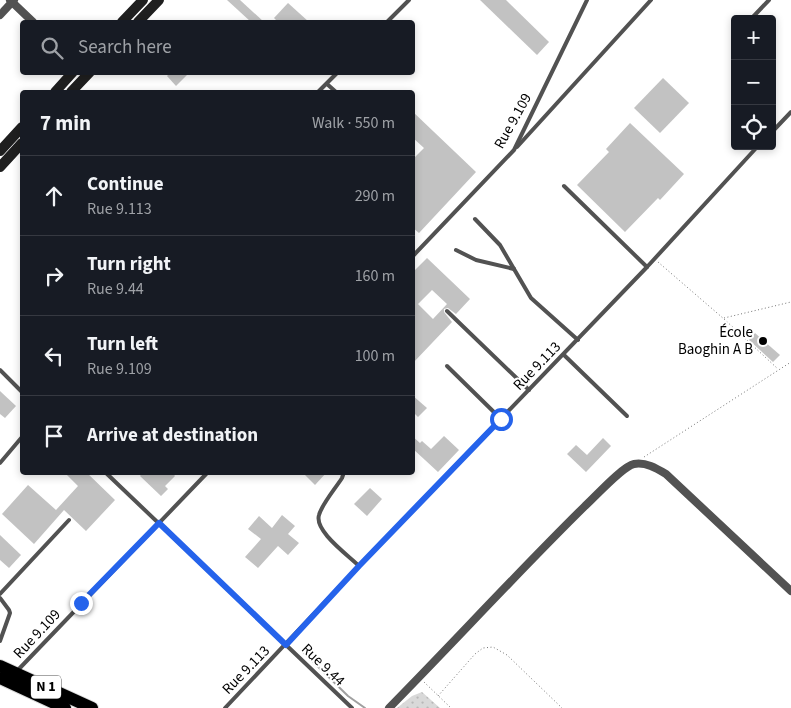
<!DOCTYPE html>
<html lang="en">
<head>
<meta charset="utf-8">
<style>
	body { margin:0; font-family:"Source Sans 3",sans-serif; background:#20242c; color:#f1f3f6 }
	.controls { position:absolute; right:15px; top:15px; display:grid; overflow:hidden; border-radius:5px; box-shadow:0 2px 8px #0003 }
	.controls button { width:45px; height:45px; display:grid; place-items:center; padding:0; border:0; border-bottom:1px solid #363941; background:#171b24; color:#f1f3f6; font:25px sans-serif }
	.stop { position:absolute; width:15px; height:15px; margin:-11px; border:4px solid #2563eb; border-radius:50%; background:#fff }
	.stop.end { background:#2563eb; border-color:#fff; box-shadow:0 1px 5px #0008 }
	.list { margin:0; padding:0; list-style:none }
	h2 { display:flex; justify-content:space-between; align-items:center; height:65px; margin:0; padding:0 20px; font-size:21px }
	h2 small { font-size:16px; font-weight:400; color:#9ea1a6 }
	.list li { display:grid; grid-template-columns:32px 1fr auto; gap:15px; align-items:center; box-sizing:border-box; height:80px; padding:0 20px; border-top:1px solid #363941 }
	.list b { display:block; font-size:19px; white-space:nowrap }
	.list p { margin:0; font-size:16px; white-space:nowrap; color:#9ea1a6 }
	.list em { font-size:16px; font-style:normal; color:#9ea1a6 }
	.icon { flex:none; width:28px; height:28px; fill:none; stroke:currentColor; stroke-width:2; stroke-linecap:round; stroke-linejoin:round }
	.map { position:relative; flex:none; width:791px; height:708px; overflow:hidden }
	.search { position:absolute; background:#171b24; box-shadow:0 2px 8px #0003; left:20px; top:20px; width:395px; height:55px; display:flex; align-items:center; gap:12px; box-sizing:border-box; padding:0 18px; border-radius:5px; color:#9ea1a6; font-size:19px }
	.panel { position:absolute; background:#171b24; box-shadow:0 2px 8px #0003; left:20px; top:90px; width:395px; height:385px; border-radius:5px }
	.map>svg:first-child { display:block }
</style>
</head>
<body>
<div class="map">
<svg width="791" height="708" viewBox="0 0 791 708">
	<defs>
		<pattern id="grass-dots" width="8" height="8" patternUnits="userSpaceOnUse" patternTransform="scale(1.25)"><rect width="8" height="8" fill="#d9d9d9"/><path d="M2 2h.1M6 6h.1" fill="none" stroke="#b8b8b8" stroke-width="1.8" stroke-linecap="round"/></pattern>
	</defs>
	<rect width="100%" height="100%" fill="#fff"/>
	<path fill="url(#grass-dots)" d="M422,692L440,708H397L412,696Z"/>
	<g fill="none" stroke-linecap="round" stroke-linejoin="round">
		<path stroke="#a0a0a0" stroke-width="2" d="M303,652L348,696L365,708"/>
	</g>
	<g fill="#c2c2c2" fill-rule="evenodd">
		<path d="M227,0H240L264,22H251Z"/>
		<path d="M480,0H506L549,42L537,55Z"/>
		<path d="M288,3L309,22H278L274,18Z"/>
		<path d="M171,72H190L176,86L167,76Z"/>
		<path d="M663,78L689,103L660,133L634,108Z"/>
		<path d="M412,111L476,172L419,233L412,227V160L424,148L412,137Z"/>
		<path d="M630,123L684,174L660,200L658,198L625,232L577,185L609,152L606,149Z"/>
		<path d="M427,258L470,299L456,314L448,308L444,309V312L452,322L412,364V273ZM432,290L447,304L433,319L418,304Z"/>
		<path d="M755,333L780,355L773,362L749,340Z"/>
		<path d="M0,391L16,406L5,418L0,414Z"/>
		<path d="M412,395L427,408L418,417L412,411Z"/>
		<path d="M412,436L420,443L422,441L431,449L444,436L459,450L438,472L412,448Z"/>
		<path d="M603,438L611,446L586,472L567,454L576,445L587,455Z"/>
		<path d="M64,472H86L115,500L86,531L64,510L34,544L2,514L28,485L56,510L78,486Z"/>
		<path d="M143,472H172L175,476L165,486L168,489L161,496L140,476Z"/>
		<path d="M302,472H327L315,485Z"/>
		<path d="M370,488L382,499L367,516L354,504Z"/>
		<path d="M282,515L295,526L288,534L299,543L288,555L278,546L258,568L245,557L261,539L248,529L259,516L272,528Z"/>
		<path d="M0,535L21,555L9,568L0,560Z"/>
	</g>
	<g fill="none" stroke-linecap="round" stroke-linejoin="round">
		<g stroke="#dbdbdb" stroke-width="14">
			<g id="trunk">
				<path d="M0,666L92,708"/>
				<path d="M0,678L65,708"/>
			</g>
		</g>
		<g stroke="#747474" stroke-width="1" stroke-dasharray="1 2.5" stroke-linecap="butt">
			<path d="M658,262L724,319L778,369"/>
			<path d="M724,318L791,302"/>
			<path d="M644,457L791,362"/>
			<path d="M424,682L451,708"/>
			<path d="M438,696L475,654L483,648L493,647L507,655L562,708"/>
		</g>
		<g stroke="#525252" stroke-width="4">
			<path d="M751,19L769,0"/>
			<path d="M387,22L409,0"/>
			<path d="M327,84L336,92"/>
			<path d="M318,92L338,72"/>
			<path d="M772,132L791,112"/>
			<path d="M517,147L651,0"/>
			<path d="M564,186L647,267"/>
			<path d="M475,219L500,245L531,298L578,340"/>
			<path d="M456,250L476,260L514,269"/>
			<path d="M412,257L514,150L587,0"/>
			<path d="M447,311L529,390"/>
			<path d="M564,355L627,416"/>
			<path d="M447,366L501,419"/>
			<path d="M0,370L22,392"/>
			<path d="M0,463L22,437"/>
			<path d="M105,472L352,708"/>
			<path d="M344,472L342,478C335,489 322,504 319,515C314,531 348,555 359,566"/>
			<path d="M0,594L69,520"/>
			<path d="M0,598L9,610L10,613L0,641"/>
			<path d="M17,671L208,472"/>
			<path d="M225,708L359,566L647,267L758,146"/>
		</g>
		<g stroke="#525252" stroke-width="8">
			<path d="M10,0L33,22"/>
			<path d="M0,15L14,0"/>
			<path d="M389,708C455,641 518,572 585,506C595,497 623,466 634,464C646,462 656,468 666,474L791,591"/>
		</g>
		<g stroke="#1f1f1f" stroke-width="10">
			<path d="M122,22L143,0"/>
			<path d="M138,22L159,0"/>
			<path d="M55,92L73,72"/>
			<path d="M71,92L90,72"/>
			<path d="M0,151L22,127"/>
			<path d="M0,167L22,143"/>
		</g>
		<use href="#trunk" stroke="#000" stroke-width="12"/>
	</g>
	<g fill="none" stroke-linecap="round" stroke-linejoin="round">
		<path stroke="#2563eb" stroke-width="6" d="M81,603L159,523L286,645L359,566L501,419"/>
	</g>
	<circle fill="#000" stroke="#fff" stroke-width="2" cx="763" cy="341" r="5"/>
	<g text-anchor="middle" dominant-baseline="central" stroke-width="4" stroke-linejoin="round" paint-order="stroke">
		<rect fill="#fff" stroke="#4c4c4c" stroke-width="1" x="31" y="675.5" width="30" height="23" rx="4"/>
		<g font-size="14" font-weight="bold" fill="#000">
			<text x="46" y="687">N 1</text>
		</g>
		<g font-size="15" fill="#000" stroke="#fff">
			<text transform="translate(513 121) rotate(-61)">Rue 9.109</text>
			<text transform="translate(537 366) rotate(-46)">Rue 9.113</text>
			<text transform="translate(37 634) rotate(-47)">Rue 9.109</text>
			<text transform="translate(323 665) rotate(44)">Rue 9.44</text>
			<text transform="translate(246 670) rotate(-46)">Rue 9.113</text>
		</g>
		<g font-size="15" fill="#000" stroke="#fff" text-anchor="end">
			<text x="753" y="332">École<tspan x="753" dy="17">Baoghin A B</tspan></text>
		</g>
	</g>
</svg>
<div class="controls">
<button>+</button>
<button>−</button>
<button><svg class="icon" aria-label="locate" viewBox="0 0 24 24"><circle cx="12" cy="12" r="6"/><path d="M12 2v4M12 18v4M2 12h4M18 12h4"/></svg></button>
</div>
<div class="stop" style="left:501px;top:419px"></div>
<div class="stop end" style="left:81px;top:603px"></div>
<div class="search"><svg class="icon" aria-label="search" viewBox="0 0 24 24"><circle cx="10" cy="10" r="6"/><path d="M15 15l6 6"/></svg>Search here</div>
<section class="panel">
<h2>7 min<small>Walk · 550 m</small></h2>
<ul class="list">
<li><svg class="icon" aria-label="ahead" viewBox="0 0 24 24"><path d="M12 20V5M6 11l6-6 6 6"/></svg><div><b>Continue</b><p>Rue 9.113</p></div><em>290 m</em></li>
<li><svg class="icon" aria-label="right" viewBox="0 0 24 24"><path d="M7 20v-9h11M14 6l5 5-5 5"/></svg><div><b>Turn right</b><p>Rue 9.44</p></div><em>160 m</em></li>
<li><svg class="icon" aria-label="left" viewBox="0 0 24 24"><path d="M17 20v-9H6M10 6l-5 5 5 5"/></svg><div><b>Turn left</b><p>Rue 9.109</p></div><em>100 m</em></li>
<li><svg class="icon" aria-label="arrive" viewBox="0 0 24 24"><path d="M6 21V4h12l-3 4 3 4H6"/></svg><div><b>Arrive at destination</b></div></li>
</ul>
</section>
</div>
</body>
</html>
